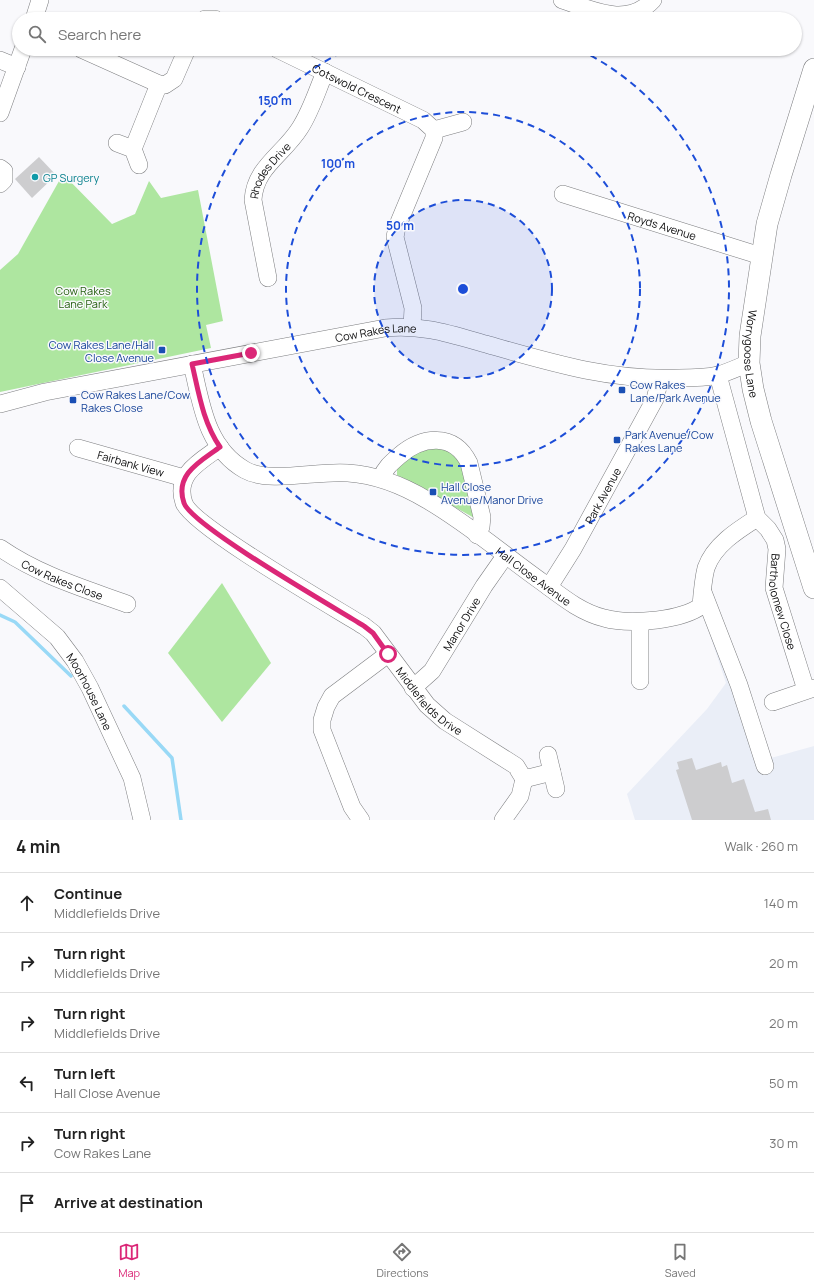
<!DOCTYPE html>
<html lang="en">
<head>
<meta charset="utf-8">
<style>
	body { margin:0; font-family:Manrope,sans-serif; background:#f6f6f6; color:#222 }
	.stop { position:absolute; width:12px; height:12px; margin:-9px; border:3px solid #db2777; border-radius:50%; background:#fff }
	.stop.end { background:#db2777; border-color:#fff; box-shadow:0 1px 4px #0008 }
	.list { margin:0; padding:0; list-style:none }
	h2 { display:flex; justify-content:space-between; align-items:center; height:52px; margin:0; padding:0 16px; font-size:17px }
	h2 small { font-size:13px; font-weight:400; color:#767676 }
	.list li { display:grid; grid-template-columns:26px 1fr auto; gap:12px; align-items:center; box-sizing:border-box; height:60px; padding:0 16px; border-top:1px solid #e0e0e0 }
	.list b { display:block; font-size:15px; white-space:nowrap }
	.list p { margin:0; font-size:13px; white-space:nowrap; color:#767676 }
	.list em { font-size:13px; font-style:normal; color:#767676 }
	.icon { flex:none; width:22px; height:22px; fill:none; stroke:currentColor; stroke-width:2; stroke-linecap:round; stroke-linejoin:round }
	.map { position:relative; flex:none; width:814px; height:820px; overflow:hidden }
	.search { position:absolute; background:#fff; box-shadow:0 1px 3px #0004; left:12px; right:12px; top:12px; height:44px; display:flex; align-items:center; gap:10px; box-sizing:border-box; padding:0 14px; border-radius:22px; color:#767676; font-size:15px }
	.sheet { height:412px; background:#fff }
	nav { display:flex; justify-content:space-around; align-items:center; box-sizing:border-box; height:56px; border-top:1px solid #e0e0e0; background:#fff; font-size:11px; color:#767676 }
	nav a { display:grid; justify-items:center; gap:2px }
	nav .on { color:#db2777 }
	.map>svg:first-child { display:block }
</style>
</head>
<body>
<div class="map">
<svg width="814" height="820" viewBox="0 0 814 820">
	<rect width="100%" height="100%" fill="#f9f9fc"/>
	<path fill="#eaeef7" d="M727,633L771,758L814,746V820H635L627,794L707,709L726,683L711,638Z"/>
	<g fill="#aee6a0">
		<path d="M63,174L112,224L135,214L149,181L161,198L198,190L223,321L206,325L211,348L0,392V270L18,254Z"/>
		<path d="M444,446L464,464L478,520L397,475V468L411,453Z"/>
		<path d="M222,583L271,663L222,722L168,653Z"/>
	</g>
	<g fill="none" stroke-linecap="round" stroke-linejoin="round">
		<g stroke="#99d9f6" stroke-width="3.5">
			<path d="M0,615L15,622L71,676"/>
			<path d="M124,706L172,758L181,820"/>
		</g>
	</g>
	<g fill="#cdcdcf">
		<path d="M39,157L56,175L32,198L15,179Z"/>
		<path d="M692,758L696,770L721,762L722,767L727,765L732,783L744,779L755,812L768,809L771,820H692L676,770L679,769L677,762Z"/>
	</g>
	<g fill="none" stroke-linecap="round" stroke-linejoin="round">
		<g stroke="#7d7e80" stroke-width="18">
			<g id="minor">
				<path d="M562,0C593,10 627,28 653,0"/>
				<path d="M34,19L40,0"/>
				<path d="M205,19H215"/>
				<path d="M81,49L159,84L165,85L174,79L187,49"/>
				<path id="s1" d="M277,49L423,120L434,130V138L397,227L395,237L413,308L412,327"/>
				<path d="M0,60L17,67"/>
				<path d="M0,113L23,49"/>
				<path d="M434,130L463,122"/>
				<path d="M117,143L133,149L139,165"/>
				<path d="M133,149L159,84"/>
				<path d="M0,168L4,171V180L0,184"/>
				<path id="s2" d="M563,194L761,256"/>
				<path id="s3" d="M268,278L253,200C255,167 283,155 300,128C311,111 317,91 325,72"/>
				<path id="s4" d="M192,364C201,403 206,448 245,470C270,484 319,470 348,473C377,475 402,485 427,500C467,523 504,555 542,582C561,596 580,612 604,618C621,623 639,622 657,620C672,618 689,615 701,606C702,593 703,580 706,568C714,545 738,530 757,518"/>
				<path id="s5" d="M718,375L757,518L768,529L775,540L777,549L774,588L806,690"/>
				<path id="s6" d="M0,404L45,392L385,328C423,324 453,335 489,345C552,363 612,381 679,378C692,378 705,378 718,375C729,372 739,367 749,363"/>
				<path id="s7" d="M220,447C201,461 174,474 184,503C192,526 335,608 364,626L373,633L427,705L445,721L516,766L524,779L552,772"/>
				<path id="s8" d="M78,448L184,478"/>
				<path d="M381,478C385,468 391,463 399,456C422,436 454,432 469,463L482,517L481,527L477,535"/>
				<path id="s9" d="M0,548C39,575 83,588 127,604"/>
				<path id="s10" d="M549,587L573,549L655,399L660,379"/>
				<path id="s11" d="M0,588L57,637L75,661L90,688L132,778L142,820"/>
				<path d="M703,592L739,685L765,766"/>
				<path d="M640,622V681"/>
				<path id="s12" d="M413,688L432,671L484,586L505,556"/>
				<path d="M773,702L814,688"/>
				<path d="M548,755L556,789"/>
				<path d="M361,820L352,807L322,730V720L326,707L332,696L388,654"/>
				<path d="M503,820L520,796L524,779"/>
			</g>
		</g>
		<g stroke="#7d7e80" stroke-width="22">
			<g id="major">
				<path id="s13" d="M814,69L781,175L767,224L750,336L749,363L753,389L761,421L814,588"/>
			</g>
		</g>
		<use href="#minor" stroke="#fff" stroke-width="17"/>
		<use href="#major" stroke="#fff" stroke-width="21"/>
	</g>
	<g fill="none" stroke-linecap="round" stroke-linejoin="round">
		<path stroke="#db2777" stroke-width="5" d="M251,353L192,364C199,394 203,422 220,447C201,461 174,474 184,503C192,526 335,608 364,626L373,633L388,654"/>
	</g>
	<circle cx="463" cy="289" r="89" fill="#1d4ed8" fill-opacity=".12"/>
	<g fill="none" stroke="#1d4ed8" stroke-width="2" stroke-dasharray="7 5">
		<circle cx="463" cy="289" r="89"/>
		<circle cx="463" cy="289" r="177"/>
		<path d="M580 50A266 266 0 1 1 346 50"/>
	</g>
	<circle fill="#0f9aa8" stroke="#f9f9fc" stroke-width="1.5" cx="35" cy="177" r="4"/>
	<g fill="#1a4fb4" stroke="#f9f9fc" stroke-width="1.5">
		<rect x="158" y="346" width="8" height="8" rx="2"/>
		<rect x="618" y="386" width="8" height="8" rx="2"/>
		<rect x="69" y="396" width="8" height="8" rx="2"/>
		<rect x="613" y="436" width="8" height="8" rx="2"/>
		<rect x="429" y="488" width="8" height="8" rx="2"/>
	</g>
	<g text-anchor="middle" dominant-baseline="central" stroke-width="3" stroke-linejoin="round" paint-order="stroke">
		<g font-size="11" fill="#0d0d0e" stroke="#f9f9fc">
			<text stroke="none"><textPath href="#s1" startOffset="89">Cotswold Crescent</textPath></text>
			<text stroke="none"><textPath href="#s3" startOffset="114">Rhodes Drive</textPath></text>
			<text stroke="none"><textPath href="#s2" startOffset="104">Royds Avenue</textPath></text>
			<text stroke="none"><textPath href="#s6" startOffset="383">Cow Rakes Lane</textPath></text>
			<text stroke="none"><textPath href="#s13" startOffset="293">Worrygoose Lane</textPath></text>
			<text stroke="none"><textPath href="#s8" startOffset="55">Fairbank View</textPath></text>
			<text stroke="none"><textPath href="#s10" startOffset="106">Park Avenue</textPath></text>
			<text stroke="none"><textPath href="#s4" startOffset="442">Hall Close Avenue</textPath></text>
			<text stroke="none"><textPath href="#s9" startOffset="70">Cow Rakes Close</textPath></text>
			<text stroke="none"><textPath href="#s5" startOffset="240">Bartholomew Close</textPath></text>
			<text stroke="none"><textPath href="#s12" startOffset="81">Manor Drive</textPath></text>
			<text stroke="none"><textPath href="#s11" startOffset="139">Moorhouse Lane</textPath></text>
			<text stroke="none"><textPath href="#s7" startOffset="392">Middlefields Drive</textPath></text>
		</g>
		<g font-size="11" fill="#0d838f" stroke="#f9f9fc" text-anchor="start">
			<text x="43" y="177">GP Surgery</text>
		</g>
		<g font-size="11" fill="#245f0f" stroke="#f9f9fc">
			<text x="83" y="290">Cow Rakes<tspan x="83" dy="13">Lane Park</tspan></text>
		</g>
		<g font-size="11" fill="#164399" stroke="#f9f9fc" text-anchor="start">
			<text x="154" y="344" text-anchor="end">Cow Rakes Lane/Hall<tspan x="154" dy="13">Close Avenue</tspan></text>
			<text x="630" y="384">Cow Rakes<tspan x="630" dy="13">Lane/Park Avenue</tspan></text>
			<text x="81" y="394">Cow Rakes Lane/Cow<tspan x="81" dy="13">Rakes Close</tspan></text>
			<text x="625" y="434">Park Avenue/Cow<tspan x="625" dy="13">Rakes Lane</tspan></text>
			<text x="441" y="486">Hall Close<tspan x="441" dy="13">Avenue/Manor Drive</tspan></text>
		</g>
	</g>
	<circle cx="463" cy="289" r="6" fill="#1d4ed8" stroke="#f9f9fc" stroke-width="2"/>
	<g font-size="12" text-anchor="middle" font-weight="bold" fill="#1d4ed8" stroke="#f9f9fc" stroke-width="3" stroke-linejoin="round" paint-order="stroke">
		<text x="275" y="105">150 m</text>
		<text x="338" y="168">100 m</text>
		<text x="400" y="230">50 m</text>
	</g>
</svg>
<div class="stop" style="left:388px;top:654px"></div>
<div class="stop end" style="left:251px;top:353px"></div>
<div class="search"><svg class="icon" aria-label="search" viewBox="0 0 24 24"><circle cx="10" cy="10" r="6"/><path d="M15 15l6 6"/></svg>Search here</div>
</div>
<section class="sheet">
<h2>4 min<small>Walk · 260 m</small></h2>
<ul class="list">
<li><svg class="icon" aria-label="ahead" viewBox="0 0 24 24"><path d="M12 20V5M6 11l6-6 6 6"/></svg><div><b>Continue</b><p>Middlefields Drive</p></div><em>140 m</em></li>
<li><svg class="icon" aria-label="right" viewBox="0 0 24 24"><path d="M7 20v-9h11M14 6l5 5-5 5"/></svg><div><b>Turn right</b><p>Middlefields Drive</p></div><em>20 m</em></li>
<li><svg class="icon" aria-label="right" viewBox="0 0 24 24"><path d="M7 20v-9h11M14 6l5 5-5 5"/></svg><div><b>Turn right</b><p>Middlefields Drive</p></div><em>20 m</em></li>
<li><svg class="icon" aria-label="left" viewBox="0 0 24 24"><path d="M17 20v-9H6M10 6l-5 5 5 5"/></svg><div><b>Turn left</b><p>Hall Close Avenue</p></div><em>50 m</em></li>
<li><svg class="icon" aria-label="right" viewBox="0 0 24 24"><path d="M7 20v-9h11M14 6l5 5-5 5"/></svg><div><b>Turn right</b><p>Cow Rakes Lane</p></div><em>30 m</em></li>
<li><svg class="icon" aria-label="arrive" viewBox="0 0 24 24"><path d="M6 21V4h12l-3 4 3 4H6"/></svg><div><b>Arrive at destination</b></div></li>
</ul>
</section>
<nav>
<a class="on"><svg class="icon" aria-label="map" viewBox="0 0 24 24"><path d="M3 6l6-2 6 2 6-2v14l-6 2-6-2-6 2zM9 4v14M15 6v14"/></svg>Map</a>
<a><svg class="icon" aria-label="directions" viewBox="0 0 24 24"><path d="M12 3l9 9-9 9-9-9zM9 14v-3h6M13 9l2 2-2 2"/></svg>Directions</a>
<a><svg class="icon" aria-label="saved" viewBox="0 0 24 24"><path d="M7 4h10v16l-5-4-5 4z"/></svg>Saved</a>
</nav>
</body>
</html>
